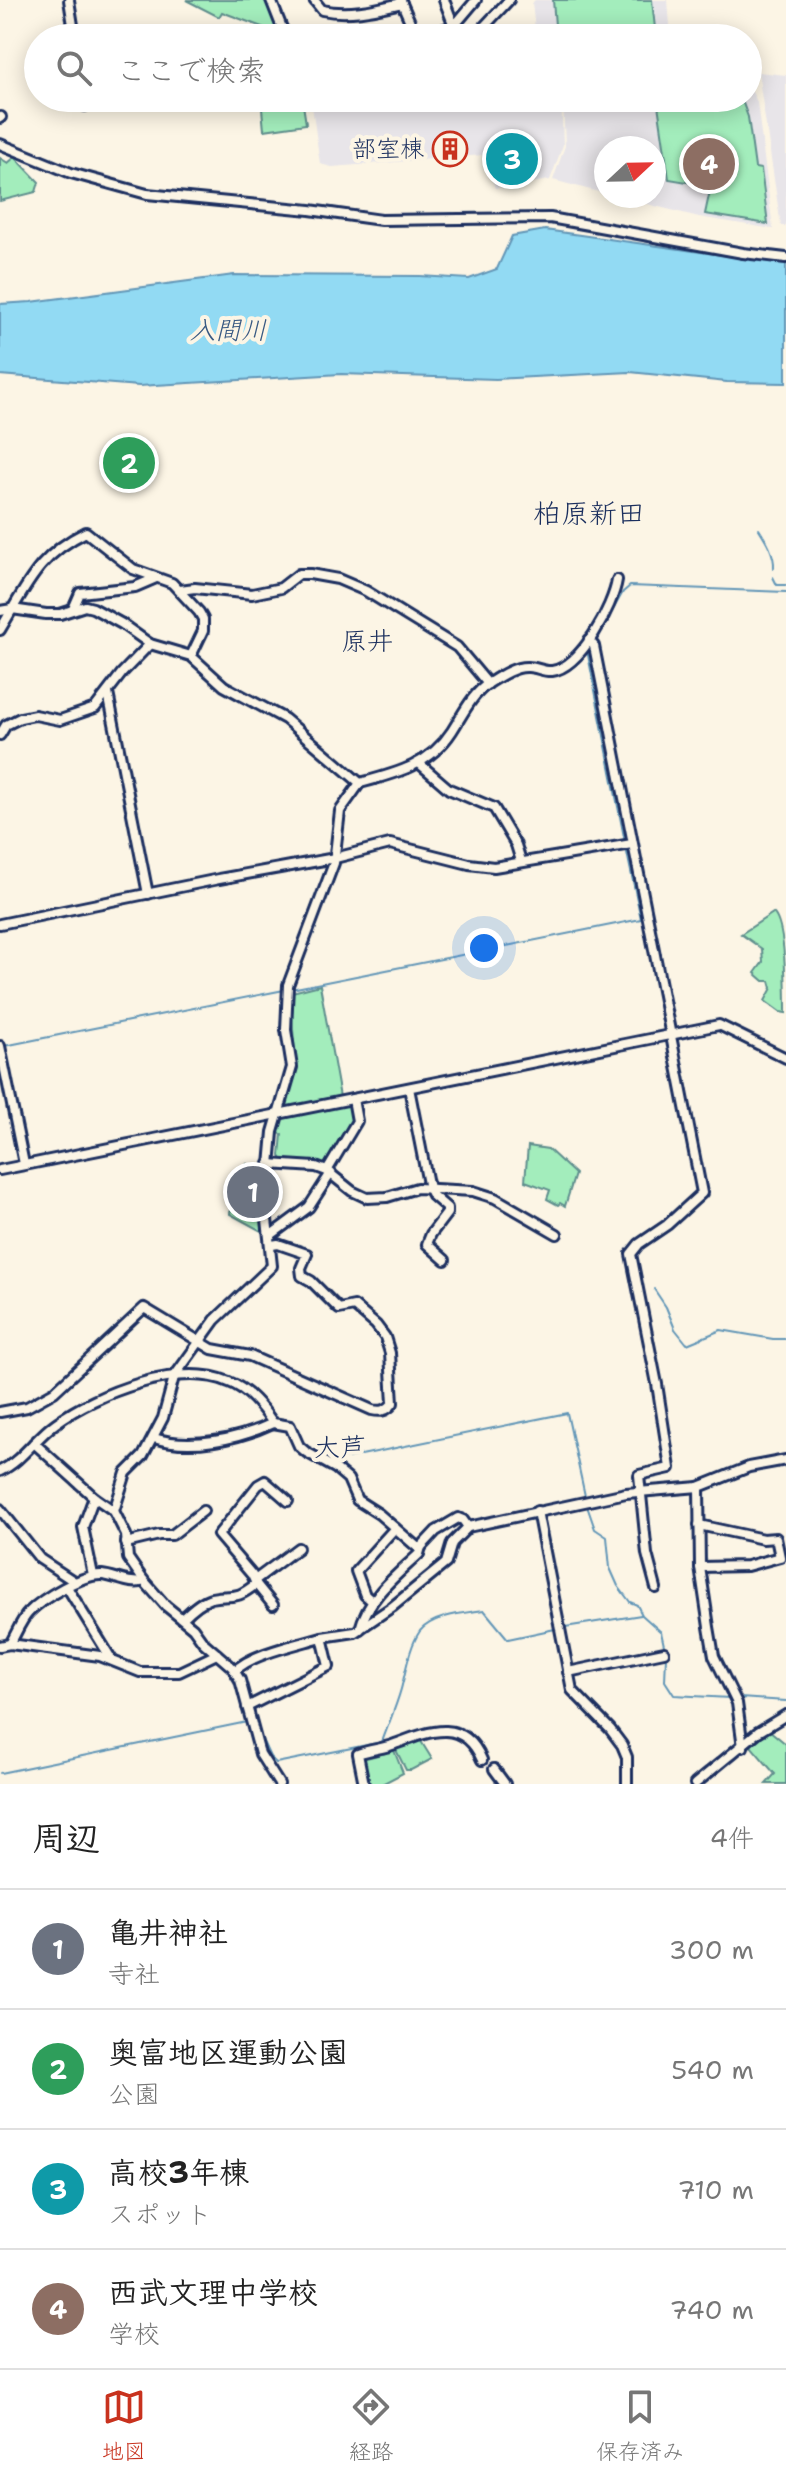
<!DOCTYPE html>
<html lang="ja">
<head>
<meta charset="utf-8">
<style>
	body { margin:0; font-family:"Shantell Sans","Klee One",sans-serif; background:#f2f2f2; color:#222 }
	.compass { position:absolute; left:594px; top:136px; width:72px; height:72px; border-radius:50%; background:#fff; box-shadow:0 4px 20px #0003; rotate:68deg }
	.you { position:absolute; left:484px; top:948px; width:28px; height:28px; margin:-20px; border:6px solid #fff; border-radius:50%; background:#1a73e8; box-shadow:0 0 0 12px #1a73e833 }
	.badge { display:grid; place-items:center; width:52px; height:52px; border-radius:50%; background:#c8321e; color:#fff; font-size:26px; font-weight:700 }
	.pin { position:absolute; translate:-50% -50%; border:4px solid #fff; box-shadow:0 2px 8px #0006 }
	.list { margin:0; padding:0; list-style:none }
	h2 { display:flex; justify-content:space-between; align-items:center; height:104px; margin:0; padding:0 32px; font-size:34px }
	h2 small { font-size:26px; font-weight:400; color:#767676 }
	.list li { display:grid; grid-template-columns:52px 1fr auto; gap:24px; align-items:center; box-sizing:border-box; height:120px; padding:0 32px; border-top:2px solid #e0e0e0 }
	.list b { display:block; font-size:30px; white-space:nowrap }
	.list p { margin:0; font-size:26px; white-space:nowrap; color:#767676 }
	.list em { font-size:26px; font-style:normal; color:#767676 }
	.icon { flex:none; width:44px; height:44px; fill:none; stroke:currentColor; stroke-width:2; stroke-linecap:round; stroke-linejoin:round }
	.map { position:relative; flex:none; width:786px; height:1784px; overflow:hidden }
	.search { position:absolute; background:#fff; box-shadow:0 4px 20px #0003; left:24px; right:24px; top:24px; height:88px; display:flex; align-items:center; gap:20px; box-sizing:border-box; padding:0 28px; border-radius:44px; color:#767676; font-size:30px }
	.sheet { height:584px; background:#fff }
	nav { display:flex; justify-content:space-around; align-items:center; box-sizing:border-box; height:112px; border-top:2px solid #e0e0e0; background:#fff; font-size:22px; color:#767676 }
	nav a { display:grid; justify-items:center; gap:4px }
	nav .on { color:#c8321e }
	.map>svg:first-child { display:block }
</style>
</head>
<body>
<div class="map">
<svg width="786" height="1784" viewBox="0 0 786 1784">
	<rect width="100%" height="100%" fill="#fcf5e5"/>
	<filter id="ink" filterUnits="userSpaceOnUse"><feTurbulence type="fractalNoise" baseFrequency=".0125" numOctaves="2"/><feDisplacementMap in="SourceGraphic" scale="16" xChannelSelector="R" yChannelSelector="G"/><feConvolveMatrix kernelMatrix="1 2 1 2 8 2 1 2 1" color-interpolation-filters="sRGB"/></filter>
	<g filter="url(#ink)">
		<g fill="#e8e5e9">
			<path d="M535,0H668L671,38H536L532,3Z"/>
			<path d="M758,72L786,75V226H781Z"/>
			<path d="M748,84L757,102L773,229L699,217L615,196H654V148H606V194L553,180L565,146L563,98H748Z"/>
			<path d="M311,98H561L563,145L550,180L495,188L483,155L332,167L320,164Z"/>
		</g>
		<g fill="#a3edbc" stroke="#5f8e8d" stroke-width="2">
			<path d="M186,0H268L281,31L278,33L222,12L219,17Z"/>
			<path d="M553,0H652L656,38H556Z"/>
			<path d="M261,98H302L306,124L264,130Z"/>
			<path d="M657,98H741L748,117L755,168L761,169L768,224L705,214L711,186L669,179Z"/>
			<path d="M15,157L39,182L36,192L0,201V158L8,163Z"/>
			<path d="M773,913C786,923 786,990 786,1013L780,1012L765,1001L772,988L770,981H764L755,973L763,962L762,949L741,934Z"/>
			<path d="M320,985L340,1097L287,1108C286,1095 295,1083 295,1070C296,1044 290,1018 292,992Z"/>
			<path d="M351,1103L356,1119L327,1168L283,1161L280,1156L282,1134L277,1133L282,1117Z"/>
			<path d="M528,1146L548,1149L575,1174L565,1206L560,1203L558,1205L547,1199L550,1190L525,1181Z"/>
			<path d="M247,1164L261,1177L263,1232L230,1214L233,1178L240,1177Z"/>
			<path d="M769,1730L786,1744V1784H766L775,1774L750,1745Z"/>
			<path d="M419,1738L432,1759L411,1770H406L395,1748Z"/>
			<path d="M393,1748L403,1773L382,1784H368L362,1759L386,1753V1750Z"/>
		</g>
		<path fill="#92daf3" stroke="#6296b7" stroke-width="2" d="M545,230L786,264V383L727,382L630,372L496,379L341,374L139,386L0,375V304L31,302L234,275L420,276L469,279L497,269L512,236Z"/>
		<g fill="none" stroke-linecap="round" stroke-linejoin="round">
			<g stroke="#6296b7" stroke-width="2">
				<path d="M759,529C766,540 775,554 774,568"/>
				<path d="M773,577L777,585H786"/>
				<path d="M596,640L623,592L630,586L786,592"/>
				<path d="M587,650L625,842"/>
				<path d="M291,989L641,919L626,848"/>
				<path d="M4,1046L284,990"/>
				<path d="M654,1289L666,1307L675,1329L687,1344L721,1330L773,1339H786"/>
				<path d="M332,1461L567,1413L585,1496"/>
				<path d="M587,1506L595,1529L607,1537L610,1568L618,1586L630,1602L637,1605L642,1615L661,1632L665,1650"/>
				<path d="M565,1627L641,1615"/>
				<path d="M666,1656L665,1681L674,1695L730,1698"/>
				<path d="M740,1698L786,1701"/>
				<path d="M257,1729L270,1757L276,1763L382,1742C388,1725 396,1707 401,1689C406,1671 409,1647 420,1631C433,1615 465,1613 484,1610L508,1639L555,1629"/>
				<path d="M0,1773L247,1722"/>
			</g>
			<g stroke="#1b2f5e" stroke-width="14">
				<g id="street">
					<path d="M69,0L75,38"/>
					<path d="M271,0L282,28L290,38"/>
					<path d="M314,0L322,10C349,16 376,9 402,3"/>
					<path d="M444,0L454,26L476,0"/>
					<path d="M401,1L417,38"/>
					<path d="M418,38L454,26L458,31H480L509,0"/>
					<path d="M84,98L85,106"/>
					<path d="M0,118L1,117"/>
					<path d="M0,144L71,173L147,194L310,210L381,220L550,218L743,253L786,258"/>
					<path d="M180,590L195,588L252,594L281,588L299,574H310L338,579L366,591L457,647L488,684"/>
					<path d="M73,609L80,593L135,587L156,578"/>
					<path d="M0,611L12,609L46,614H60L85,606L93,608L122,624L150,644L191,656L224,686L285,719L360,783C398,773 430,765 452,731C463,714 472,694 489,683C500,676 515,666 528,667C536,667 544,672 552,671C581,667 613,606 617,580"/>
					<path d="M0,630C27,586 37,556 86,532L133,569L172,583L199,612L203,619V631L191,656"/>
					<path d="M589,640L594,646L702,1193L667,1225L639,1244L631,1254L657,1384L670,1468L639,1475L647,1554L656,1588"/>
					<path d="M108,693L148,894"/>
					<path d="M0,735L6,725L20,718L35,715L60,720L95,708L122,673L150,644"/>
					<path d="M420,764L449,789L494,808L516,845L521,861"/>
					<path d="M0,924L219,879L335,858L390,844L469,864L494,867L632,844"/>
					<path d="M0,1046L24,1164"/>
					<path d="M409,1088L429,1189L432,1195L447,1208V1213L431,1234L427,1244L445,1260"/>
					<path d="M269,1164L316,1167L327,1171L352,1191L367,1198L387,1197L417,1188L473,1191L495,1198L557,1234"/>
					<path d="M0,1170L719,1025L786,1058"/>
					<path d="M327,1171L357,1121L353,1099"/>
					<path d="M271,1235L309,1207L331,1173"/>
					<path d="M0,1412L27,1407L54,1392L144,1308L212,1349L250,1356L372,1410C381,1412 387,1411 393,1403L390,1353L385,1337L376,1325L354,1306L339,1309L311,1281L302,1276L301,1268L307,1254L278,1244L272,1245"/>
					<path d="M154,1438C190,1450 239,1439 273,1423"/>
					<path d="M34,1443L94,1497L114,1511"/>
					<path d="M0,1471C22,1461 36,1437 56,1423C97,1393 179,1361 229,1382C248,1389 262,1407 273,1423L290,1426L299,1446L306,1452L335,1468L348,1479L357,1500L379,1514L417,1547H421L436,1531L458,1518L463,1520L468,1527"/>
					<path d="M0,1509L40,1559L75,1582"/>
					<path d="M537,1511L572,1690L610,1729L622,1745L627,1757V1784"/>
					<path d="M699,1525L763,1539L776,1538L780,1557L747,1566L700,1567"/>
					<path d="M126,1543L159,1535H172L203,1511"/>
					<path d="M93,1575L83,1527L94,1497"/>
					<path d="M255,1580L298,1548"/>
					<path d="M256,1584L273,1605"/>
					<path d="M67,1587L112,1660"/>
					<path d="M372,1601L365,1595L356,1571L395,1528"/>
					<path d="M183,1618C190,1611 201,1601 211,1598C235,1593 233,1602 256,1584L252,1575L218,1535L258,1485L265,1481L288,1501"/>
					<path d="M360,1629C368,1597 396,1576 419,1554L421,1547"/>
					<path d="M10,1644C16,1634 21,1620 29,1612C43,1598 83,1574 102,1575C115,1576 132,1586 144,1581"/>
					<path d="M0,1646L10,1644L100,1656L140,1672H179L217,1654"/>
					<path d="M235,1671C250,1654 299,1644 322,1637"/>
					<path d="M568,1672L664,1652"/>
					<path d="M247,1707L329,1666L322,1637L355,1632L392,1607L446,1563L452,1543L468,1527L626,1493L699,1487"/>
					<path d="M743,1747L737,1703L714,1656L709,1627L700,1567L699,1487L749,1467L786,1460"/>
					<path d="M494,1769L505,1784"/>
					<path d="M279,1784L260,1754L240,1680L232,1667L203,1642L193,1628L166,1606L144,1581L128,1558L126,1535L114,1511L126,1473L143,1456L163,1418L174,1377L215,1320L272,1266L266,1210L273,1132L292,1067L286,1030L288,985L334,863L340,811L360,783"/>
					<path d="M364,1784L358,1754C370,1749 383,1749 395,1744C430,1731 464,1717 482,1760"/>
					<path d="M695,1784L758,1732L786,1715"/>
				</g>
			</g>
			<use href="#street" stroke="#fcf5e5" stroke-width="8"/>
		</g>
	</g>
	<defs>
		<g id="building-ring" transform="scale(1.8)"><circle r="9.5" fill="#fcf5e5" stroke="#c8321e" stroke-width="1.5"/><path d="M-4-6H4V6H1V3H-1V6H-4ZM-2.5-4.3h1.7v1.8h-1.7ZM.8-4.3h1.7v1.8H.8ZM-2.5-1h1.7V.8h-1.7ZM.8-1h1.7V.8H.8Z" fill="#c8321e"/></g>
	</defs>
	<g fill-rule="evenodd">
		<use href="#building-ring" x="450" y="149"/>
	</g>
	<g text-anchor="middle" dominant-baseline="central" stroke-width="8" stroke-linejoin="round" paint-order="stroke">
		<g font-size="24" fill="#1b2f5e" stroke="#fcf5e5" text-anchor="end">
			<text x="424" y="149">部室棟</text>
		</g>
		<g font-size="26" font-style="italic" fill="#395a83" stroke="#fcf5e5">
			<text x="228" y="329">入間川</text>
		</g>
		<g font-size="26" fill="#1b2f5e" stroke="#fcf5e5">
			<text x="367" y="640">原井</text>
			<text x="340" y="1446">大芦</text>
		</g>
		<g font-size="28" fill="#1b2f5e" stroke="#fcf5e5">
			<text x="589" y="513">柏原新田</text>
		</g>
	</g>
</svg>
<svg class="compass" viewBox="-18 -18 36 36"><path d="M0-13l5 13h-10z" fill="#e53935"/><path d="M0 13l5-13h-10z" fill="#767676"/></svg>
<div class="you"></div>
<div class="pin badge" style="left:253px;top:1192px;background:#6b7280">1</div>
<div class="pin badge" style="left:129px;top:463px;background:#2e9e5b">2</div>
<div class="pin badge" style="left:512px;top:159px;background:#0f9aa8">3</div>
<div class="pin badge" style="left:709px;top:164px;background:#8d6e63">4</div>
<div class="search"><svg class="icon" aria-label="search" viewBox="0 0 24 24"><circle cx="10" cy="10" r="6"/><path d="M15 15l6 6"/></svg>ここで検索</div>
</div>
<section class="sheet">
<h2>周辺<small>4件</small></h2>
<ul class="list">
<li><span class="badge" style="background:#6b7280">1</span><div><b>亀井神社</b><p>寺社</p></div><em>300 m</em></li>
<li><span class="badge" style="background:#2e9e5b">2</span><div><b>奥富地区運動公園</b><p>公園</p></div><em>540 m</em></li>
<li><span class="badge" style="background:#0f9aa8">3</span><div><b>高校3年棟</b><p>スポット</p></div><em>710 m</em></li>
<li><span class="badge" style="background:#8d6e63">4</span><div><b>西武文理中学校</b><p>学校</p></div><em>740 m</em></li>
</ul>
</section>
<nav>
<a class="on"><svg class="icon" aria-label="map" viewBox="0 0 24 24"><path d="M3 6l6-2 6 2 6-2v14l-6 2-6-2-6 2zM9 4v14M15 6v14"/></svg>地図</a>
<a><svg class="icon" aria-label="directions" viewBox="0 0 24 24"><path d="M12 3l9 9-9 9-9-9zM9 14v-3h6M13 9l2 2-2 2"/></svg>経路</a>
<a><svg class="icon" aria-label="saved" viewBox="0 0 24 24"><path d="M7 4h10v16l-5-4-5 4z"/></svg>保存済み</a>
</nav>
</body>
</html>
